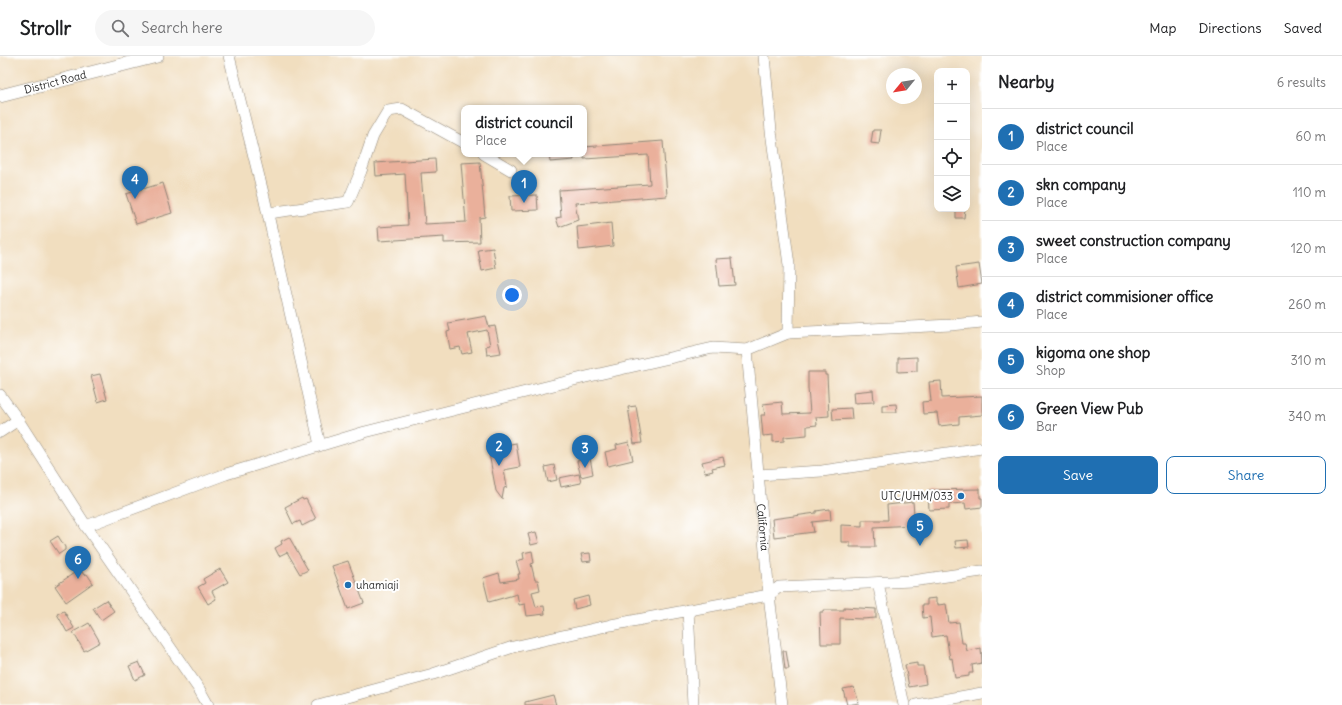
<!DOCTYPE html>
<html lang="en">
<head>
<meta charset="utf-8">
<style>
	body { margin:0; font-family:Delius,sans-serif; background:#f6f6f6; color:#202124 }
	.controls { position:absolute; right:12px; top:12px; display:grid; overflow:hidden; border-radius:8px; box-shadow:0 4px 16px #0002 }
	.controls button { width:36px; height:36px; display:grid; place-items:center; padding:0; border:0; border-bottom:1px solid #e0e0e0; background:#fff; color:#202124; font:20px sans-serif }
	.compass { position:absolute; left:886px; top:12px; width:36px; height:36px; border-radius:50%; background:#fff; box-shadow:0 4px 16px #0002; rotate:240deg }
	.you { position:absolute; left:512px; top:239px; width:14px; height:14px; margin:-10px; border:3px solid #fff; border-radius:50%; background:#1a73e8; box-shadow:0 0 0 6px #1a73e833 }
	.badge { display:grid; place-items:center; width:26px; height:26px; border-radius:50%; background:#1f6fb2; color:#fff; font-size:13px; font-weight:700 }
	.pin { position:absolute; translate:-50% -33px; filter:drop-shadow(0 1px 2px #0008) }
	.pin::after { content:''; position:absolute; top:21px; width:14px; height:12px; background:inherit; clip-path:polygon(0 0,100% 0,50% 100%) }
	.popup { position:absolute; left:461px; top:49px; width:126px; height:52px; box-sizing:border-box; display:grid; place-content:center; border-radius:8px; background:#fff; filter:drop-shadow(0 1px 3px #0005); font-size:13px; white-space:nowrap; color:#757577 }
	.popup b { font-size:15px; color:#202124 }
	.popup::after { content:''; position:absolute; left:50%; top:100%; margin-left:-8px; border:8px solid transparent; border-top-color:#fff }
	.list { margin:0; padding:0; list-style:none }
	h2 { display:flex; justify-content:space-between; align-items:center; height:52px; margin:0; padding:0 16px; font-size:17px }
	h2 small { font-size:13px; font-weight:400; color:#757577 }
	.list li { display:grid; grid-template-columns:26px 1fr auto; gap:12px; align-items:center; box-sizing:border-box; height:56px; padding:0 16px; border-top:1px solid #e0e0e0 }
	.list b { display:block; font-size:15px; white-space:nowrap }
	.list p { margin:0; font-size:13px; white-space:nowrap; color:#757577 }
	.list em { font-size:13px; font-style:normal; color:#757577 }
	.actions { display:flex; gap:8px; padding:12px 16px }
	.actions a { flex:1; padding:9px 0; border:1px solid #1f6fb2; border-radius:8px; text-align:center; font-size:14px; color:#1f6fb2 }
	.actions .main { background:#1f6fb2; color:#fff }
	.icon { flex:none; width:22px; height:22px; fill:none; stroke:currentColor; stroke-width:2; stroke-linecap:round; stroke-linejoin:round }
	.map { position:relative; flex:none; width:982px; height:649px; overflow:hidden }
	header { display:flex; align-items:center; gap:24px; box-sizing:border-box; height:56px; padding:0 20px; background:#fff; border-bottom:1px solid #e0e0e0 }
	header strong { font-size:19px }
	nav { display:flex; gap:22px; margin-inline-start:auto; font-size:14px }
	.search { width:280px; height:36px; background:#f6f6f6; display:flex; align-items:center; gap:10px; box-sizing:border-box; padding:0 14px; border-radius:22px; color:#757577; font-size:15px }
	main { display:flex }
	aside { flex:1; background:#fff }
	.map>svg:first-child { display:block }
</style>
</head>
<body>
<header>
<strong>Strollr</strong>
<div class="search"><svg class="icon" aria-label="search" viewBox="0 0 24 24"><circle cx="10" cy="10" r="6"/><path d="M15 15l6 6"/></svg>Search here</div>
<nav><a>Map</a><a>Directions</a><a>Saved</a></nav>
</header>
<main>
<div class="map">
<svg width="982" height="649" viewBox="0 0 982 649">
	<rect width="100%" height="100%" fill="#fff"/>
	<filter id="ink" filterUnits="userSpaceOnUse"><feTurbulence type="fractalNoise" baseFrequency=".025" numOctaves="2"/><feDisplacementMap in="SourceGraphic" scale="8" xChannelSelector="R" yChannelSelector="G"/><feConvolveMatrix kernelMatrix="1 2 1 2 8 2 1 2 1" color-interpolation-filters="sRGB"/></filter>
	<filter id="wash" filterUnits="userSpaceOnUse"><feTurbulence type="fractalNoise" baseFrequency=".012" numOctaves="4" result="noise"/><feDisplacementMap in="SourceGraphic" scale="16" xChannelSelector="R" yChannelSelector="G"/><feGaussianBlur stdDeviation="0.9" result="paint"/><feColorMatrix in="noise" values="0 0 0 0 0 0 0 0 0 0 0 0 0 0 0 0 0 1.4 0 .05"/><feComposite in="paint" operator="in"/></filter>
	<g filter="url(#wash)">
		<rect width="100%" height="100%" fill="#f1debf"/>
		<g id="blocks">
			<g fill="#eab09b">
				<path d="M873,74H881L879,88L871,87Z"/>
				<path d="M663,85L667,140L575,147L578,164L559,171L556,162L561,161L559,134L650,128L648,99L584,103V91Z"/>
				<path d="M549,98H573L574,104L550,106Z"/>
				<path d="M435,103L436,116L421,117L425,168L466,166L461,107L480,106L485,161L479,162L480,186L444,187V181L379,185L378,171L408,169L405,118L376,120L375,107Z"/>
				<path d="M163,127L172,157L136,168L126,138Z"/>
				<path d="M537,139L538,154L511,155L510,140Z"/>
				<path d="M956,153H965L964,162H956Z"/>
				<path d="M611,167L613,190L579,194L577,171Z"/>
				<path d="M493,192L496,212L482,215L478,194Z"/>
				<path d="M732,202L735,229L719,230L716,203Z"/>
				<path d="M979,208L982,228L959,232L956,211Z"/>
				<path d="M486,260L489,271L495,270L501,297L487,299L486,290L490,289L487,274L468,278L472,296L462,298L460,291L450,293L447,276L450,275L448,267Z"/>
				<path d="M917,301V315L898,316V302Z"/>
				<path d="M808,316H825V319H827L829,360L816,361L817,369L807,370V379L784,381V385L773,386V379L763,380L761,359H765L763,348L782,346L783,358L810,357L808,332Z"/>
				<path d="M100,318L107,343L98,346L91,320Z"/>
				<path d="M941,325L942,342L982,340V359L959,361V368L939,370L937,357L923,358L922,346L931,345L929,326Z"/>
				<path d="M873,334L874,346L854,347L853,336Z"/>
				<path d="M896,348L897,356H882V349Z"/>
				<path d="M636,350L642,387L634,388L628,351Z"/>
				<path d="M851,352L852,363L833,364L832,353Z"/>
				<path d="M629,386L633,404L608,410L605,396L617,393L616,389Z"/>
				<path d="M516,387L520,411L504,414L507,431L504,432L502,443L496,435L488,392Z"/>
				<path d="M723,401L725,409L712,412L713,415L705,417L702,406Z"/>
				<path d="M590,402L593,418L581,421L577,405Z"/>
				<path d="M554,409L557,424L548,426L545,411Z"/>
				<path d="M579,418L581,427L561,431L559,422Z"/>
				<path d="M980,433V442H982V451L966,453L965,447L949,448V453L929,454L928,434Z"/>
				<path d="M302,442L303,444L306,443L316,463L302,470L300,465L293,468L285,451Z"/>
				<path d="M913,446L915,469L874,471L875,491H850V486H841V469L862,470V464H888L887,449Z"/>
				<path d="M830,453L831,464L812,466L814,476L774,481L772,463L816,457V455Z"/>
				<path d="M536,476L539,487L531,489L528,478Z"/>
				<path d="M58,480L65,491V494L59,498L50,485Z"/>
				<path d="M289,481L308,514L300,518L287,496L279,500L275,492L282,488L281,485Z"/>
				<path d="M968,484L969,491L956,492L955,485Z"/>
				<path d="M532,495L534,507L531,508L535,524H538L540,534L532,536L536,551L544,550L545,558L527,560L525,548L519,549L517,538L489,546L483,522L499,517L501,526L519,523L518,518H520L516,505L524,503L523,497Z"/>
				<path d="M590,497L591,505L583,506L581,498Z"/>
				<path d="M348,505L364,547L348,553L332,510Z"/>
				<path d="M80,513L84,519L87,518L93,527L66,546L55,530Z"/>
				<path d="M220,513L228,526L212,535L216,543L208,548L198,531L205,527L203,523Z"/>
				<path d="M588,540L590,549L575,553L573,544Z"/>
				<path d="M936,542V547H938V549L946,548L949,567L959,566L962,587H965L967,595L981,592L982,607L972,609L973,617H969V620L955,622L952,602L950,603L946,579L932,581L930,561L923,562L922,549H927V543Z"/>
				<path d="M106,544L114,555L101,564L93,552Z"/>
				<path d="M844,551L876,553V562L862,563L840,562V588H821L820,556H824V554H844Z"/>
				<path d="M64,555L74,572L67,576L57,558Z"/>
				<path d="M89,567L100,586L84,595L73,576Z"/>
				<path d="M783,595H786L789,613H785Z"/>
				<path d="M139,606L145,619L135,624L129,610Z"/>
				<path d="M917,607V610H923L926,628L909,631L905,609Z"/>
				<path d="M854,631L859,647L847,649L843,633Z"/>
				<path d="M553,639L556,649H525V646Z"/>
			</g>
		</g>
	</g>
	<g filter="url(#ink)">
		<use href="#blocks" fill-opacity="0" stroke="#8e8475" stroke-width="1"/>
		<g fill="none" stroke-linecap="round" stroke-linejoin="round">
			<g stroke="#8e8475" stroke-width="12">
				<g id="minor">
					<path d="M229,0L264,141L320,389"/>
					<path d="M764,0L771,75L789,209L788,277"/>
					<path d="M484,98L511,114"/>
					<path d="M268,157L348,146L361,115L373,80L388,55L402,53L464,87"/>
					<path id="s1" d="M747,294L769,539L782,649"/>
					<path d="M0,339L18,364L86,470L199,633L208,649"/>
					<path d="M0,376L18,364"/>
					<path d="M758,419L822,415L982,392"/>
					<path d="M86,470L226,418L365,376L586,321L713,292L747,294L788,277L951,269L982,266"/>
					<path d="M878,527L904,649"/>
					<path d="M688,554L693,649"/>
					<path d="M318,649L433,618L513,591L611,569L769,539L779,531L912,525L982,515"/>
					<path d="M916,649L982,637"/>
				</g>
			</g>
			<g stroke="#8e8475" stroke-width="14">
				<g id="tertiary">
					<path id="s2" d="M0,40L157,0"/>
				</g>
			</g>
			<use href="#minor" stroke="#fff" stroke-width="11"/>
			<use href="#tertiary" stroke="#fff" stroke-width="13"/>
		</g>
	</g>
	<g fill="#1f6fb2" stroke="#fff" stroke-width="1.5">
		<circle cx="961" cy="440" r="4"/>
		<circle cx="348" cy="529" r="4"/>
	</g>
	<g text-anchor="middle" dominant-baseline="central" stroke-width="4" stroke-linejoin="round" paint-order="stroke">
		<g font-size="11" fill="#2b2b2b" stroke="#fff">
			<text stroke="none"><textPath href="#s2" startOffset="57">District Road</textPath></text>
			<text stroke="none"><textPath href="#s1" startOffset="178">California</textPath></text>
		</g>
		<g font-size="11" fill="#2b2b2b" stroke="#fff" text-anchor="end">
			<text x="953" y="440">UTC/UHM/033</text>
			<text x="356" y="529" text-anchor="start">uhamiaji</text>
		</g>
	</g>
</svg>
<div class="controls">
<button>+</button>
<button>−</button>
<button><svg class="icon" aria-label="locate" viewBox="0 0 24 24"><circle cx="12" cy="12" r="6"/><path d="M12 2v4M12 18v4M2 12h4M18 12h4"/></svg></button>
<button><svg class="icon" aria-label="layers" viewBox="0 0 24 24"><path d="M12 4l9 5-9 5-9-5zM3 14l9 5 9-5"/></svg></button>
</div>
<svg class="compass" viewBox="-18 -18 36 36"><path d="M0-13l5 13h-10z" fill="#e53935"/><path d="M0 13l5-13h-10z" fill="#757577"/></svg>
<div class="you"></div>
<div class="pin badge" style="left:524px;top:147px">1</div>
<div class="popup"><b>district council</b>Place</div>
<div class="pin badge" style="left:499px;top:410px">2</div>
<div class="pin badge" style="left:585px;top:412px">3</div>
<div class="pin badge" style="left:135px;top:143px">4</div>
<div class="pin badge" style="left:920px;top:490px">5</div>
<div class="pin badge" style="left:78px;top:523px">6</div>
</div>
<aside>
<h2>Nearby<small>6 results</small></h2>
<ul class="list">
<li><span class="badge">1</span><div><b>district council</b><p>Place</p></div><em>60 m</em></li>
<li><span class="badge">2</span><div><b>skn company</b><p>Place</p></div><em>110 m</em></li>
<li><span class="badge">3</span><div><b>sweet construction company</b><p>Place</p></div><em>120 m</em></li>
<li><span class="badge">4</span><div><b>district commisioner office</b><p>Place</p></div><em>260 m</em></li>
<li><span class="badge">5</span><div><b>kigoma one shop</b><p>Shop</p></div><em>310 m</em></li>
<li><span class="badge">6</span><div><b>Green View Pub</b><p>Bar</p></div><em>340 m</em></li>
</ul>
<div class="actions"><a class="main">Save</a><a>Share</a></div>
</aside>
</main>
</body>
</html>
